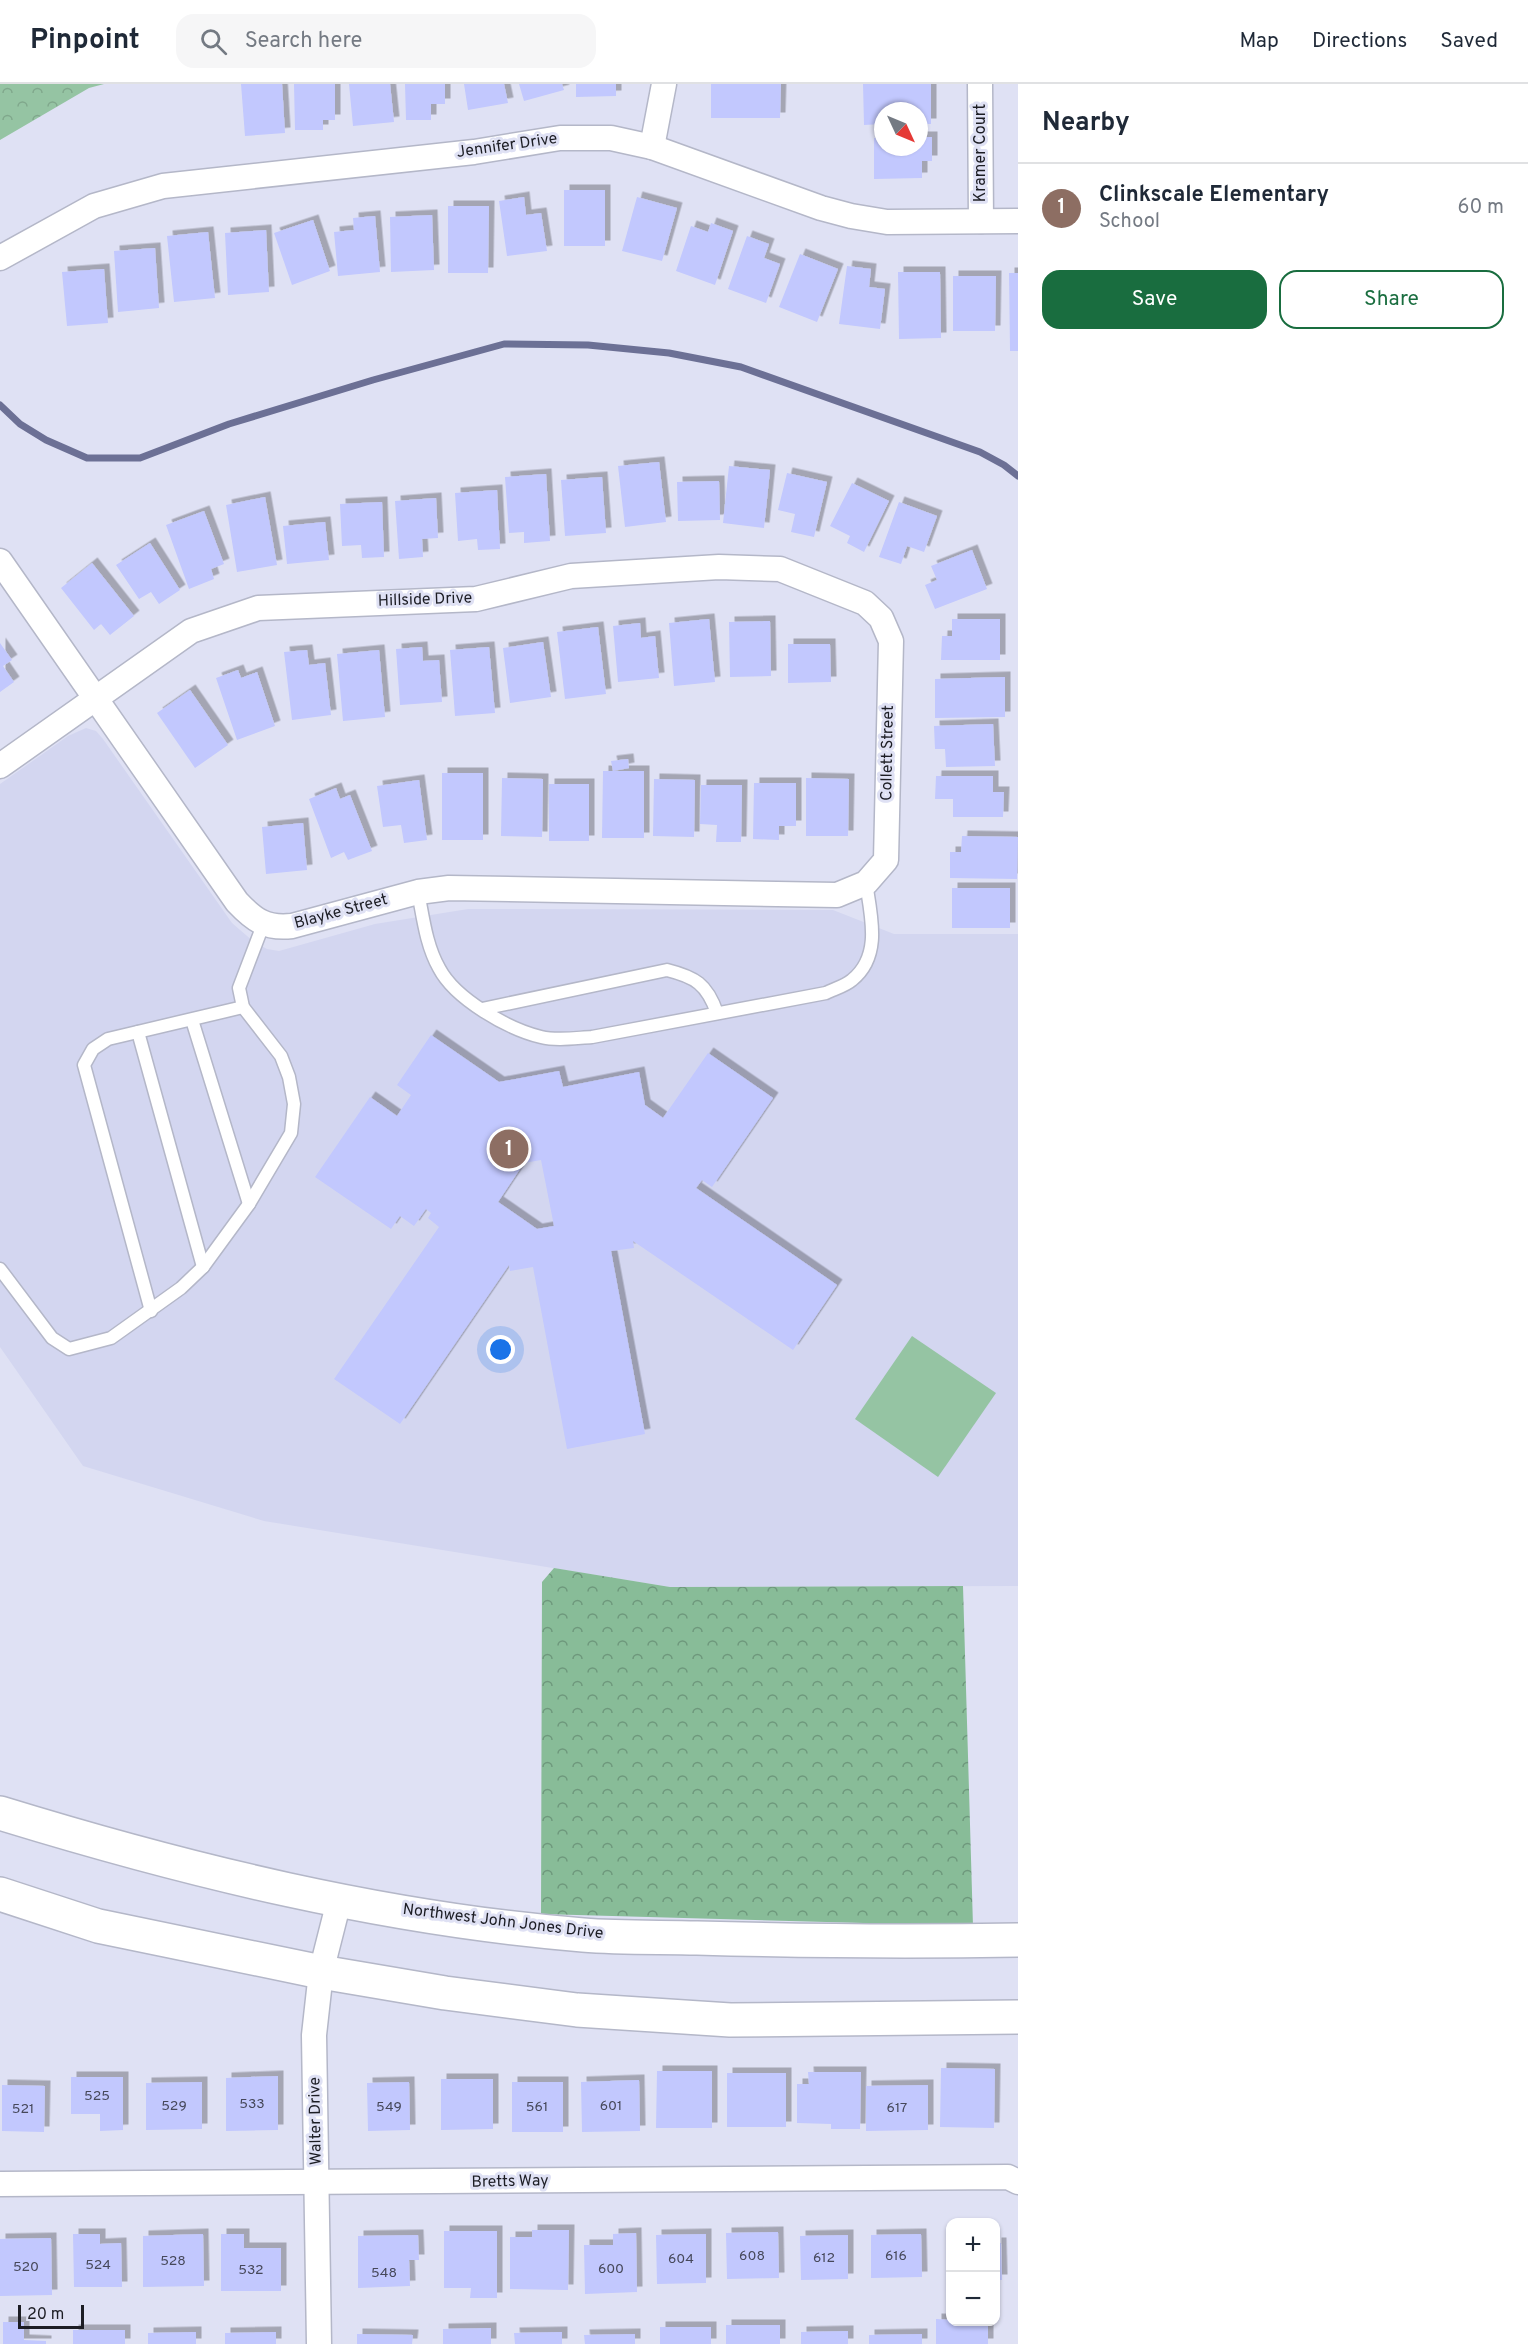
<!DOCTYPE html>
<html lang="en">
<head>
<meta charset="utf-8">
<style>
	body { margin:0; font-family:Overpass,sans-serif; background:#f6f6f7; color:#1f2937 }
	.controls { position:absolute; right:18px; bottom:18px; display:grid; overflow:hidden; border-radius:12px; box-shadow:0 2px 4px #0004 }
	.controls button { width:54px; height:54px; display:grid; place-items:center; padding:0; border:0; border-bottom:2px solid #e0e1e3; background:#fff; color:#1f2937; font:30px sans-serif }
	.compass { position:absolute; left:874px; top:18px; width:54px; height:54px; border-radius:50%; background:#fff; box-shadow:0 2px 4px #0004; rotate:134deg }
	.scale { position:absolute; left:18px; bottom:15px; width:66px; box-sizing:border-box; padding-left:6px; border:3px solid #1c1d24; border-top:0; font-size:16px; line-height:21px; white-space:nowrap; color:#1c1d24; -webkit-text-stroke:4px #dfe1f4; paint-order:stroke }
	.you { position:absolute; left:501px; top:1266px; width:21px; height:21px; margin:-15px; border:4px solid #fff; border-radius:50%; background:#1a73e8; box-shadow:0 0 0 9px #1a73e833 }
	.badge { display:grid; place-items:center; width:39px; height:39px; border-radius:50%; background:#196d3f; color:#fff; font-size:20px; font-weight:700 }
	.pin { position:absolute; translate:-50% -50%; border:3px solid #fff; box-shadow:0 2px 6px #0006 }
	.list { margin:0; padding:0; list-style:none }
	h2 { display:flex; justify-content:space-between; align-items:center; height:78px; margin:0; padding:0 24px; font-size:26px }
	h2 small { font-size:20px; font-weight:400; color:#747a83 }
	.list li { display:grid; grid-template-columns:39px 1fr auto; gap:18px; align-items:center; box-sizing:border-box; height:90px; padding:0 24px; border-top:2px solid #e0e1e3 }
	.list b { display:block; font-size:22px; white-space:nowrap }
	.list p { margin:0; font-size:20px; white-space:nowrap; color:#747a83 }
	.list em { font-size:20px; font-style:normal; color:#747a83 }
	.actions { display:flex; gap:12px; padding:18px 24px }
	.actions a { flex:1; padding:14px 0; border:2px solid #196d3f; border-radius:18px; text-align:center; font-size:21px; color:#196d3f }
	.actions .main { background:#196d3f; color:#fff }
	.icon { flex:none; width:33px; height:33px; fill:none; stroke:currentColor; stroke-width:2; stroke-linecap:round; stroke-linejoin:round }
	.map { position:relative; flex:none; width:1018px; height:2260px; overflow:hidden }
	header { display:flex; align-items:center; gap:36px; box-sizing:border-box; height:84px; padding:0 30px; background:#fff; border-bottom:2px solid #e0e1e3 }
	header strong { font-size:28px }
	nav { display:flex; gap:33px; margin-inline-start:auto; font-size:21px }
	.search { width:420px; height:54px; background:#f6f6f7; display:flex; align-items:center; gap:15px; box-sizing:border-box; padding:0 21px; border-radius:18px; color:#747a83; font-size:22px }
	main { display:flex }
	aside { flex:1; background:#fff }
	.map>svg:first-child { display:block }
</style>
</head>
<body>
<header>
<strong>Pinpoint</strong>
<div class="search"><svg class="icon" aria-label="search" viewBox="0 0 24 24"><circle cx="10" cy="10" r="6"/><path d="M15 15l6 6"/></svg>Search here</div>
<nav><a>Map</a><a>Directions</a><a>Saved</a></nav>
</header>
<main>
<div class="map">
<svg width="1018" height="2260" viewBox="0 0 1018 2260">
	<defs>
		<pattern id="forest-crowns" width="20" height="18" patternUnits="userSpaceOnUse" patternTransform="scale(1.5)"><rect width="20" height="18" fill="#88bc98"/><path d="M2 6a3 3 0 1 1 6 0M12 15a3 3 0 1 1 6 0" fill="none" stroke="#6e987c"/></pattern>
		<pattern id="park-crowns" width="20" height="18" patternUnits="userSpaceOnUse" patternTransform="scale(1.5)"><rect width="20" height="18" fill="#95c4a3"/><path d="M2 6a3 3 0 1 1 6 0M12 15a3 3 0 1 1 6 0" fill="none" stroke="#80a88c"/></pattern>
		<filter id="shadow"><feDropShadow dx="5.5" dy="-5.5" stdDeviation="0" flood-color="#0004"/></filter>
	</defs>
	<rect width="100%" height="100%" fill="#dfe1f4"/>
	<path fill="#d3d6f0" d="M86,644L96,647L103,655L232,839L254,858L267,865L279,867L375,840L468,825L833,826L894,850H1018V1502L670,1503L264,1437L83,1382L0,1263V700L68,652Z"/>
	<path fill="url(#forest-crowns)" d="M554,1484L670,1503L963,1502L973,1842L541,1830L542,1498Z"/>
	<path fill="url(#park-crowns)" d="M0,0H104L89,4L0,56Z"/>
	<path fill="#95c4a3" d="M912,1252L996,1309L938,1393L855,1335Z"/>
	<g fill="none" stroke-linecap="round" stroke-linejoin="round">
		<path stroke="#6c7095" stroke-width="7" d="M0,321L20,340L46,356L87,374H140L229,340L373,296L504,260L588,261L669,269L741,283L980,368L1004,381L1018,392"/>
	</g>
	<g fill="#c2c8fe" fill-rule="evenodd" filter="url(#shadow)">
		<path d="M241,0H282L285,49L245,52Z"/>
		<path d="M294,0H335V36H323V46H295Z"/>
		<path d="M349,0H390L394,38L353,42Z"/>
		<path d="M405,0H445V20H431V36H406Z"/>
		<path d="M464,0H504L508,19L468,26Z"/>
		<path d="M519,0H562L564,6L524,17Z"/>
		<path d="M576,0H616V12L576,13Z"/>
		<path d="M711,0H781L780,34H711Z"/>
		<path d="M863,0H931V40H919V27H883V40L864,41Z"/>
		<path d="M919,53H932V77H922V94L874,95V54H883V63H919Z"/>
		<rect x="564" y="106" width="41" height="56"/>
		<path d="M524,113L526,131L541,129L547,167L507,172L499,117Z"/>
		<path d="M637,113L677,124L662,177L622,167Z"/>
		<path d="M448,122H489L488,189H448Z"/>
		<path d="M432,131L434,186L391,188L390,133Z"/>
		<path d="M375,132L380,188L338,192L334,148L354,146L353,134Z"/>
		<path d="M313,136L330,187L292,201L274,149Z"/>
		<path d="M711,139L733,147L715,201L676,187L691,142L708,148Z"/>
		<path d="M266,146L269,208L228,211L225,149Z"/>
		<path d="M208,148L215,214L174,218L167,152Z"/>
		<path d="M747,152L769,160L764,174L780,180L766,219L728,205Z"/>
		<path d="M155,164L159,224L118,228L114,167Z"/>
		<path d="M800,170L838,185L817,238L779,223Z"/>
		<path d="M847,182L871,185L869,203L885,205L880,245L839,240Z"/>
		<path d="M104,185L108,239L67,242L62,188Z"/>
		<path d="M898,188H940L941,254L899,255Z"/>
		<path d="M1009,189H1018V267H1010Z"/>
		<path d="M953,192H996L995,247H953Z"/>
		<path d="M659,378L666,438L625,443L618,382Z"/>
		<path d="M729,382L770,386L764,444L723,439Z"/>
		<path d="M787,389L827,398L814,453L791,448L795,430L778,426Z"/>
		<path d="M546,390L550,457L524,459V448L509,449L505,393Z"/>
		<path d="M602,393L606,449L565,452L561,396Z"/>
		<path d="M719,397L720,436L678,437L677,398Z"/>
		<path d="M852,399L889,417L864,468L847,459L850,452L830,442Z"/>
		<path d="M497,406L500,465L478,466L477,455L458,457L455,409Z"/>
		<path d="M265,413L277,481L237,488L226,421Z"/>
		<path d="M436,414L438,454L422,455L423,473L399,475L395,417Z"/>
		<path d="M382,418L384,473L362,474L361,461L342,462L340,420Z"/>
		<path d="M899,418L937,432L924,468L907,462L901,480L879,473Z"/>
		<path d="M204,427L224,480L211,485L214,495L189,505L166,441Z"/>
		<path d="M325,438L329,476L287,480L283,442Z"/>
		<path d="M150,459L180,506L159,520L151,508L139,515L116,481Z"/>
		<path d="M972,466L987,505L935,525L925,501L937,496L931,482Z"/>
		<path d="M92,479L134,532L110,551L101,540L94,546L61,504Z"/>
		<path d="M709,535L715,598L674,602L669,539Z"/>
		<path d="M952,535H1000V576H941L942,552H952Z"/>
		<path d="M770,537L771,592L730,593L729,538Z"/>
		<path d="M640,539L641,554L655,552L659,594L618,598L613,542Z"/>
		<path d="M598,543L606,610L565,615L557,548Z"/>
		<path d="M543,558L551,613L510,619L503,564Z"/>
		<path d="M0,559L12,576L3,582L14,598L0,608Z"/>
		<path d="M788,560H830L831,598L788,599Z"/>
		<path d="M422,563L423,577L439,576L442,618L400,621L396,565Z"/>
		<path d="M489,563L495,629L455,632L450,566Z"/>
		<path d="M307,566L309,581L325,579L331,631L292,636L284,568Z"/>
		<path d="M379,566L385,633L343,637L337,570Z"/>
		<path d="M238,586L241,594L257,588L275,642L237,656L216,594Z"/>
		<path d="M1005,593V633L935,634V595Z"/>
		<path d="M190,606L228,661L195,684L157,629Z"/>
		<path d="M993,640L995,682L946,683L945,665H935L934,642Z"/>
		<path d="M628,675L629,684L613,687L611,677Z"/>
		<path d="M603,687H644V754H602Z"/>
		<rect x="442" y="689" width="41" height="67"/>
		<path d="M936,692H993V708H1004L1003,733H953V715H935Z"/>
		<path d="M502,694L543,695L542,753L501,752Z"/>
		<path d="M806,694L849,695L848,752H806Z"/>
		<path d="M654,695L695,696L694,753L653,752Z"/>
		<path d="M419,696L427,756L404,759L401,741L383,743L377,702Z"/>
		<path d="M754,699H796V742H779V756L753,755Z"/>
		<rect x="549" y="700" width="40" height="57"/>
		<path d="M701,701H742L741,758H716L717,741L700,740Z"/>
		<path d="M336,704L340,715L350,711L372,767L348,776L344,768L331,774L309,715Z"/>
		<path d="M303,739L307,786L266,790L262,743Z"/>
		<path d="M962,752L1018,753L1017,795L950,794V768H961Z"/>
		<rect x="952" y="804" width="58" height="40"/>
		<path d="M431,951L499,998L559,987L563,1003L639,988L645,1021L663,1034L708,969L773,1014L712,1103L702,1096L696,1104L837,1201L793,1266L633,1157L634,1164L611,1167L645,1350L567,1365L533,1183L510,1187L509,1181L400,1340L334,1295L439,1143L428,1134L431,1129L426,1125L414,1142L400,1132L391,1145L315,1093L370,1013L397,1032L411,1011L397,1001ZM541,1076L554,1142L537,1145L498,1118L524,1079Z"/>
		<path d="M941,1984L995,1985L994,2044L940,2043Z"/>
		<path d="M657,1987H712V2044H656Z"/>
		<path d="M808,1988H861L860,2045H831V2040L797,2039V2000H809Z"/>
		<rect x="727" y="1989" width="59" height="54"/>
		<path d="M278,1992V2046L226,2047V1994Z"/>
		<path d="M71,1993H123V2046L100,2047V2030H71Z"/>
		<path d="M441,1995H493V2045L441,2046Z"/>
		<path d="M639,1996L640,2047L582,2048L581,1998Z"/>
		<path d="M202,1998V2045L146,2046V1999Z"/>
		<path d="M409,1998L410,2046L368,2047L367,1999Z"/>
		<rect x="512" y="1998" width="51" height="50"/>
		<path d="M2,2001L45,2002L44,2048L2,2047Z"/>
		<path d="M928,2001V2046L866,2047V2002Z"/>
		<path d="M532,2146H569L568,2206L510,2205V2153H532Z"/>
		<path d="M444,2147H497V2214H470L471,2204H444Z"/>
		<path d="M778,2148L779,2194L727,2195L726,2149Z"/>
		<path d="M636,2149L637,2208L585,2210L584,2161H613V2150Z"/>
		<path d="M73,2150H100V2160L121,2159L122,2203H74Z"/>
		<path d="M203,2150L204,2202L143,2203V2152Z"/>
		<path d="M221,2150H244V2164H281V2207H221Z"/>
		<path d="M706,2150V2199L657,2200L656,2151Z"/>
		<path d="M921,2150L922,2193L871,2194V2151Z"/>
		<path d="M418,2151L419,2176H409L410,2202L358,2204V2152Z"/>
		<path d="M848,2151V2195L801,2196L800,2152Z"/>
		<path d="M51,2154L52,2211L0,2212V2155Z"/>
		<path d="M996,2159H1001L1002,2196H996Z"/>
		<path d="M936,2235L988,2238V2260H936Z"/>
		<path d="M3,2238H24V2256L46,2257V2260H3Z"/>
		<rect x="726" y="2241" width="54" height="19"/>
		<rect x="660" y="2243" width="51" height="17"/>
		<path d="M491,2244V2260H443V2245Z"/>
		<rect x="73" y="2246" width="52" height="14"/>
		<path d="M848,2247V2260H801V2248Z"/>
		<path d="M196,2248V2260H148V2249Z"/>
		<path d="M276,2248V2260H225V2249Z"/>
		<path d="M562,2248V2260H515L514,2249Z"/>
		<path d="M357,2250L413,2251L412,2260H357Z"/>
		<path d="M635,2250V2260H585L584,2251Z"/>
		<path d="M922,2250V2260H869V2251Z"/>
	</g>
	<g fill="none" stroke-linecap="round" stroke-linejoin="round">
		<g stroke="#b4b7c8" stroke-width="15">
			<g id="lane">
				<path d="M418,808C423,833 426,861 439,884C455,915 508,945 541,953C557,957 575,954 592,953L826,909C834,905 845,902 852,896C882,872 871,832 866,799"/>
				<path d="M482,925L667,886C695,893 707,900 717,929"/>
				<path d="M192,936L249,1120"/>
				<path d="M138,948L203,1183"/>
				<path d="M0,1185L52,1254L69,1265L111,1254L181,1204L203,1183L249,1120L291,1049L294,1020L289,993L281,972L243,923L239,904L263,841"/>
				<path d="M151,1227L84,981L93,965L108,955L243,923"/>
			</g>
		</g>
		<g stroke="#b4b7c8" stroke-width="27">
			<g id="street">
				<path d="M980,0L981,137"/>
				<path d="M652,63L664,0"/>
				<path d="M0,174L94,122L163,102L474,68L560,54H611L652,63L821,124L851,132L887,138L1018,137"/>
				<path d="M0,477L237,818C254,836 266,845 292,842L418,808L449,804L837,811L866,799L886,776L891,557L881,534L865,519L780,485L719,483L571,492L476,515L258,524L191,547L0,682"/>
				<path d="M0,2100L1008,2093L1018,2098"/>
				<path d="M319,2260L314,1951L321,1888L339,1817"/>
			</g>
		</g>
		<g stroke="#b4b7c8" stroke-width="36">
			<g id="secondary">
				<path d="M0,1729C189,1787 385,1835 583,1851C620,1854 659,1853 697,1854C804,1857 911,1858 1018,1856"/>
				<path d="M0,1810L98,1842L321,1888L445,1909L577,1926L730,1936L1018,1933"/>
			</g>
		</g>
		<use href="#lane" stroke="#fff" stroke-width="12"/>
		<use href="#street" stroke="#fff" stroke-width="24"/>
		<use href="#secondary" stroke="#fff" stroke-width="33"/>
	</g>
	<g text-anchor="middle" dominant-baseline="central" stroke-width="6" stroke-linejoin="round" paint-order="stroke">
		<g font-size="14" fill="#46485a">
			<text x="97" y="2012">525</text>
			<text x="252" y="2020">533</text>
			<text x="174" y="2022">529</text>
			<text x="611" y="2022">601</text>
			<text x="389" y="2023">549</text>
			<text x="537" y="2023">561</text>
			<text x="897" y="2024">617</text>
			<text x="23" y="2025">521</text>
			<text x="752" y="2172">608</text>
			<text x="896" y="2172">616</text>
			<text x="824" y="2174">612</text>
			<text x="681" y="2175">604</text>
			<text x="173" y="2177">528</text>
			<text x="98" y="2181">524</text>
			<text x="26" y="2183">520</text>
			<text x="611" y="2185">600</text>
			<text x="251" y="2186">532</text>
			<text x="384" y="2189">548</text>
		</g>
		<g font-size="16" fill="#1c1d24" stroke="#dfe1f4">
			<text transform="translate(507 62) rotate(-8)">Jennifer Drive</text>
			<text transform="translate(981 69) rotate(-90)">Kramer Court</text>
			<text transform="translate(425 516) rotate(-2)">Hillside Drive</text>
			<text transform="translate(888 669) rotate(-89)">Collett Street</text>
			<text transform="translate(341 828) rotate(-15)">Blayke Street</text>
			<text transform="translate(503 1838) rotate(7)">Northwest John Jones Drive</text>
			<text transform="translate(316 2037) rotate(-91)">Walter Drive</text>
			<text transform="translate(510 2098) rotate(-1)">Bretts Way</text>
		</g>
	</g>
</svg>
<div class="controls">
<button>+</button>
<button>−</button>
</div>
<svg class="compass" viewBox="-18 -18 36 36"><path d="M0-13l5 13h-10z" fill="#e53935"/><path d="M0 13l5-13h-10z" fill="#747a83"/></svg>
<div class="scale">20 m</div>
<div class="you"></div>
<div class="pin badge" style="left:509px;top:1065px;background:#8d6e63">1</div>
</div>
<aside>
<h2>Nearby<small></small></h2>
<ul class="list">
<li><span class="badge" style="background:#8d6e63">1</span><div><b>Clinkscale Elementary</b><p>School</p></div><em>60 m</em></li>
</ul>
<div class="actions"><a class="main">Save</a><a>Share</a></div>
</aside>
</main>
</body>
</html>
